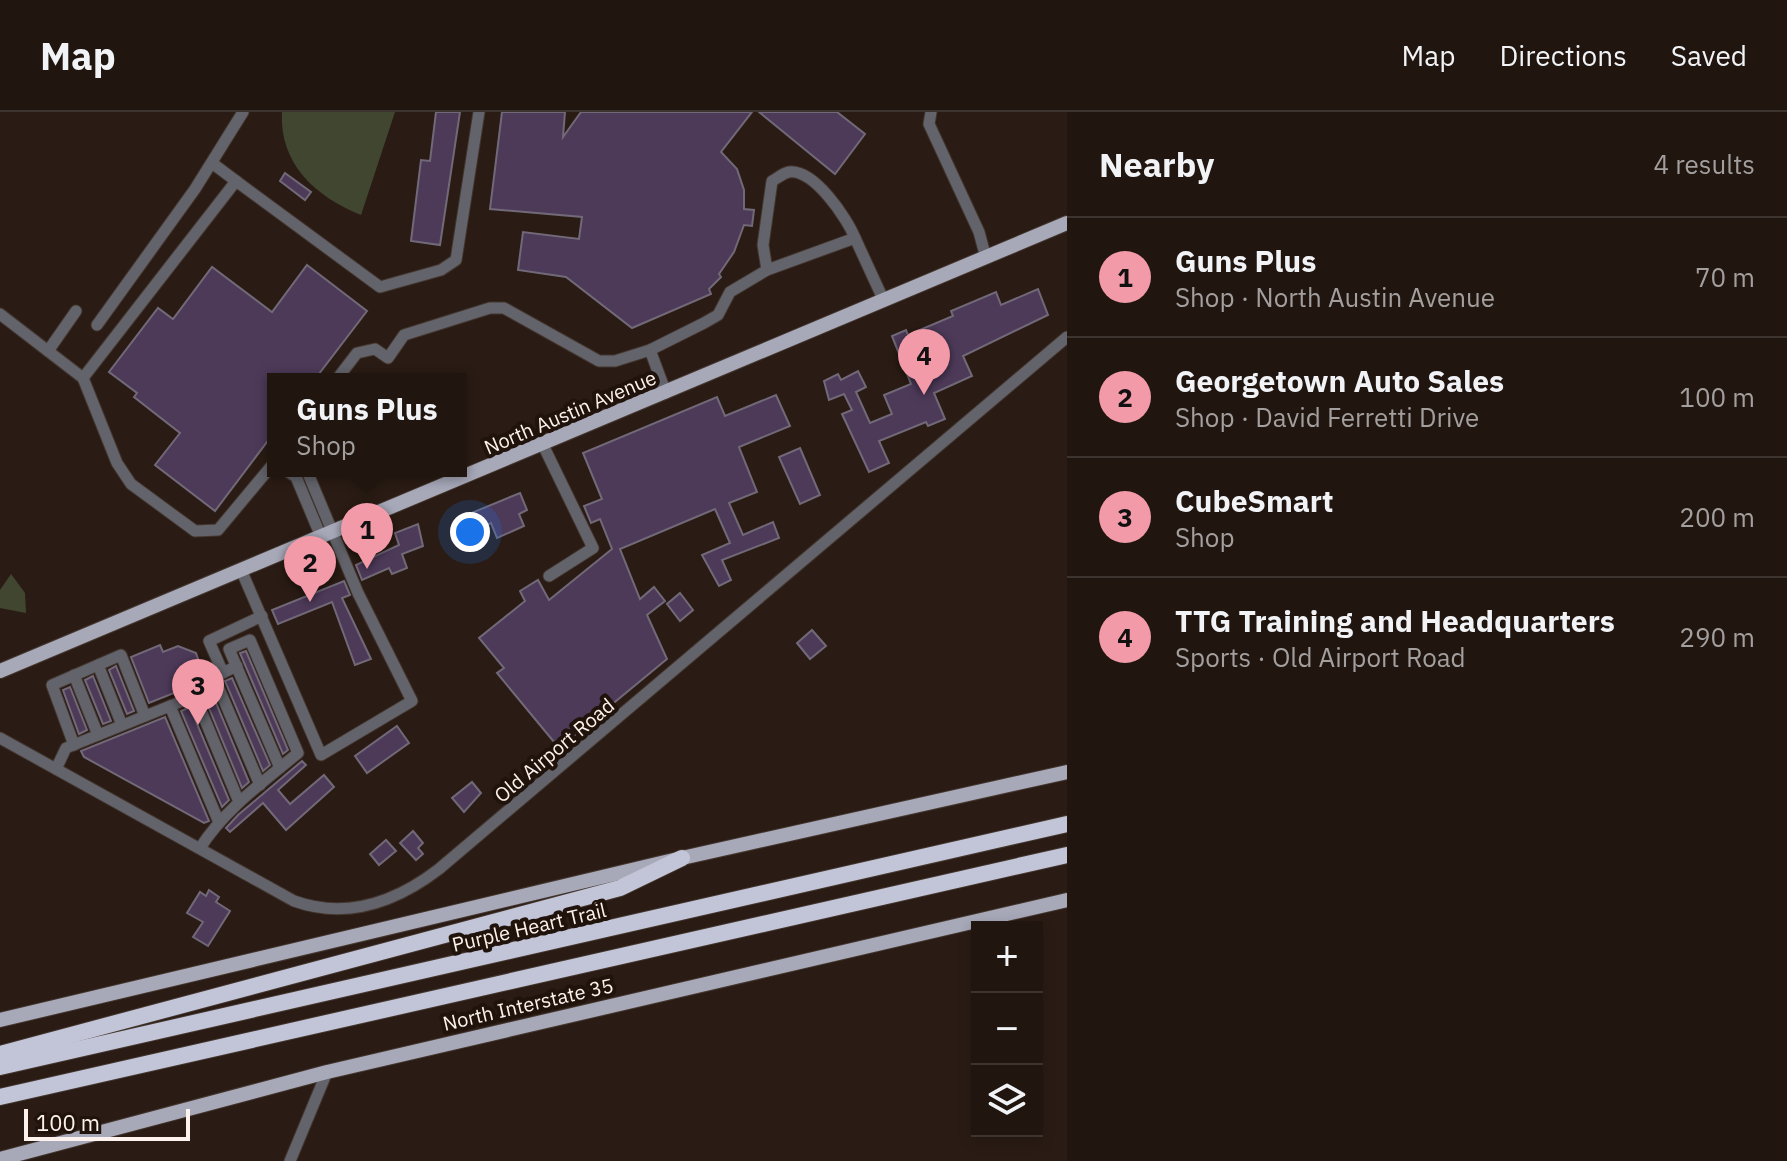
<!DOCTYPE html>
<html lang="en">
<head>
<meta charset="utf-8">
<style>
	body { margin:0; font-family:"IBM Plex Sans",sans-serif; background:#281e18; color:#f1f3f6 }
	.controls { position:absolute; right:24px; bottom:24px; display:grid; overflow:hidden; border-radius:0px; box-shadow:0 4px 12px #0003 }
	.controls button { width:72px; height:72px; display:grid; place-items:center; padding:0; border:0; border-bottom:2px solid #3d342f; background:#20150f; color:#f1f3f6; font:40px sans-serif }
	.scale { position:absolute; left:24px; bottom:20px; width:166px; box-sizing:border-box; padding-left:8px; border:4px solid #fdf2ed; border-top:0; font-size:22px; line-height:28px; white-space:nowrap; color:#fdf2ed; -webkit-text-stroke:6px #20130b; paint-order:stroke }
	.you { position:absolute; left:470px; top:420px; width:28px; height:28px; margin:-20px; border:6px solid #fff; border-radius:50%; background:#1a73e8; box-shadow:0 0 0 12px #1a73e833 }
	.badge { display:grid; place-items:center; width:52px; height:52px; border-radius:50%; background:#f39aa8; color:#111; font-size:26px; font-weight:700 }
	.pin { position:absolute; translate:-50% -66px; filter:drop-shadow(0 2px 4px #0008) }
	.pin::after { content:''; position:absolute; top:42px; width:28px; height:24px; background:inherit; clip-path:polygon(0 0,100% 0,50% 100%) }
	.popup { position:absolute; left:267px; top:261px; width:200px; height:104px; box-sizing:border-box; display:grid; place-content:center; border-radius:0px; background:#20150f; filter:drop-shadow(0 2px 6px #0005); font-size:26px; white-space:nowrap; color:#a29f9e }
	.popup b { font-size:30px; color:#f1f3f6 }
	.popup::after { content:''; position:absolute; left:50%; top:100%; margin-left:-16px; border:16px solid transparent; border-top-color:#20150f }
	.list { margin:0; padding:0; list-style:none }
	h2 { display:flex; justify-content:space-between; align-items:center; height:104px; margin:0; padding:0 32px; font-size:34px }
	h2 small { font-size:26px; font-weight:400; color:#a29f9e }
	.list li { display:grid; grid-template-columns:52px 1fr auto; gap:24px; align-items:center; box-sizing:border-box; height:120px; padding:0 32px; border-top:2px solid #3d342f }
	.list b { display:block; font-size:30px; white-space:nowrap }
	.list p { margin:0; font-size:26px; white-space:nowrap; color:#a29f9e }
	.list em { font-size:26px; font-style:normal; color:#a29f9e }
	.icon { flex:none; width:44px; height:44px; fill:none; stroke:currentColor; stroke-width:2; stroke-linecap:round; stroke-linejoin:round }
	.map { position:relative; flex:none; width:1067px; height:1049px; overflow:hidden }
	header { display:flex; align-items:center; gap:48px; box-sizing:border-box; height:112px; padding:0 40px; background:#20150f; border-bottom:2px solid #3d342f }
	header strong { font-size:38px }
	nav { display:flex; gap:44px; margin-inline-start:auto; font-size:28px }
	main { display:flex }
	aside { flex:1; background:#20150f }
	.map>svg:first-child { display:block }
</style>
</head>
<body>
<header>
<strong>Map</strong>
<nav><a>Map</a><a>Directions</a><a>Saved</a></nav>
</header>
<main>
<div class="map">
<svg width="1067" height="1049" viewBox="0 0 1067 1049">
	<rect width="100%" height="100%" fill="#2a1c14"/>
	<g fill="#414630">
		<path d="M282,0H395L361,103C316,85 279,52 282,0Z"/>
		<path d="M11,462L25,481L26,501L0,496V478Z"/>
	</g>
	<g fill="#4d3a59" stroke="#726978" stroke-width="2">
		<path d="M436,0H460L440,133L411,129L421,48L430,49Z"/>
		<path d="M502,0H565L563,25L581,0H752L721,40L737,57L744,78V97L754,98L752,114L744,113L734,140L719,162L721,165L709,177L711,182L632,216L566,165L518,158L523,120L579,127L582,105L490,97Z"/>
		<path d="M759,0H837L865,22L835,62Z"/>
		<path d="M285,61L311,80L305,88L280,69Z"/>
		<path d="M307,153L367,199L315,267H273V322L215,399L155,353L180,321L134,285L137,281L109,260L158,196L173,207L212,155L272,200Z"/>
		<path d="M1038,177L1048,203L963,244L972,264L934,281L945,307L928,314L926,310L879,329L889,351L869,360L842,302L852,298L844,282L829,288L824,269L838,262L841,268L858,259L866,275L856,280L870,311L892,302L884,283L911,272L892,224L906,218L908,223L953,204L951,199L996,180L1001,193Z"/>
		<path d="M776,283L790,314L739,335L757,380L729,391L743,423L773,410L779,426L722,448L731,468L719,474L702,443L730,431L715,397L620,437L640,487L654,475L665,489L647,503L667,547L559,636L497,561L504,556L479,526L525,489L520,479L538,468L549,488L612,437L600,407L591,411L584,394L602,387L583,341L717,285L725,304Z"/>
		<path d="M800,336L820,383L800,392L779,345Z"/>
		<path d="M520,381L527,398L519,402L524,414L497,426L491,411L464,423L457,407Z"/>
		<path d="M418,412L423,434L402,442L407,456L392,462L389,456L362,468L356,453L399,433L395,421Z"/>
		<path d="M344,469L350,483L342,486L371,547L355,553L332,490L278,512L272,498Z"/>
		<path d="M680,481L693,498L680,509L667,492Z"/>
		<path d="M812,518L826,534L810,547L797,531Z"/>
		<path d="M160,533L163,540L178,534L196,541L200,553L193,556L199,571L149,591L131,545Z"/>
		<path d="M246,539L288,638L283,642L240,541Z"/>
		<path d="M116,554L134,599L127,602L109,558Z"/>
		<path d="M93,564L111,609L103,612L85,568Z"/>
		<path d="M232,566L270,653L263,659L225,569Z"/>
		<path d="M70,575L87,618L79,622L63,578Z"/>
		<path d="M214,586L249,670L242,676L206,589Z"/>
		<path d="M190,595L229,688L222,695L181,599Z"/>
		<path d="M165,605L209,709L204,711L84,645L81,639Z"/>
		<path d="M397,614L409,631L367,661L355,644Z"/>
		<path d="M302,649L306,653L278,678L290,692L324,663L334,675L286,718L263,691L230,720L226,716L238,703Z"/>
		<path d="M472,670L481,681L464,700L452,686Z"/>
		<path d="M413,719L423,731L418,736L423,742L416,748L400,731Z"/>
		<path d="M386,728L396,739L379,753L370,742Z"/>
		<path d="M209,778L219,785L216,790L230,799L208,834L193,825L203,810L187,801L200,780L206,784Z"/>
	</g>
	<g fill="none" stroke-linecap="round" stroke-linejoin="round">
		<g stroke="#43362e" stroke-width="13">
			<g id="minor">
				<path d="M931,0L929,12L979,120L986,146"/>
				<path d="M212,51L236,69"/>
				<path d="M855,126L884,189"/>
				<path d="M0,202L83,266"/>
				<path d="M97,213L195,77L243,0"/>
				<path d="M650,238L666,281"/>
				<path d="M48,239L76,199"/>
				<path d="M337,267L357,241L375,237L388,246L404,223L490,196H504L599,249H615L650,238L704,211L718,203L730,180L767,158L763,133L772,69C778,66 783,61 789,60C814,57 847,106 855,126L767,158"/>
				<path d="M543,333L593,436L549,464"/>
				<path d="M273,352L218,418L195,419L131,372L117,351L83,266L236,69L380,175L441,158L456,148L479,0"/>
				<path d="M287,359L296,365L322,427"/>
				<path d="M242,460L321,643L412,589L358,481L307,359"/>
				<path d="M98,553L122,613"/>
				<path d="M237,554L214,565L260,673"/>
				<path d="M223,561L209,529L262,504"/>
				<path d="M74,563L98,623"/>
				<path d="M195,584L239,690"/>
				<path d="M170,594L218,708"/>
				<path d="M0,626L294,789C347,808 396,790 439,757L1067,225"/>
				<path d="M74,633L52,573L121,543L145,604"/>
				<path d="M56,657L66,636L217,575"/>
				<path d="M200,736C225,697 262,671 298,641L250,528L229,537L280,656"/>
				<path d="M290,1049L327,960"/>
			</g>
		</g>
		<g stroke="#43362e" stroke-width="16">
			<g id="major">
				<path d="M0,559L1067,111"/>
				<path d="M0,908L682,746L1067,660"/>
				<path d="M0,1047L327,960L1067,788"/>
			</g>
		</g>
		<g stroke="#43362e" stroke-width="18">
			<g id="highway">
				<path d="M0,942L620,776L682,746"/>
				<path d="M0,955L1067,712"/>
				<path d="M0,985L1067,743"/>
			</g>
		</g>
		<use href="#minor" stroke="#63636b" stroke-width="11"/>
		<use href="#major" stroke="#a7a8b8" stroke-width="14"/>
		<use href="#highway" stroke="#c2c4d7" stroke-width="16"/>
	</g>
	<g text-anchor="middle" dominant-baseline="central" stroke-width="8" stroke-linejoin="round" paint-order="stroke">
		<g font-size="20" fill="#fdf2ed" stroke="#20130b">
			<text transform="translate(570 300) rotate(-23)">North Austin Avenue</text>
			<text transform="translate(554 638) rotate(-40)">Old Airport Road</text>
			<text transform="translate(529 815) rotate(-13)">Purple Heart Trail</text>
			<text transform="translate(528 892) rotate(-13)">North Interstate 35</text>
		</g>
	</g>
</svg>
<div class="controls">
<button>+</button>
<button>−</button>
<button><svg class="icon" aria-label="layers" viewBox="0 0 24 24"><path d="M12 4l9 5-9 5-9-5zM3 14l9 5 9-5"/></svg></button>
</div>
<div class="scale">100 m</div>
<div class="you"></div>
<div class="pin badge" style="left:367px;top:457px">1</div>
<div class="popup"><b>Guns Plus</b>Shop</div>
<div class="pin badge" style="left:310px;top:490px">2</div>
<div class="pin badge" style="left:198px;top:613px">3</div>
<div class="pin badge" style="left:924px;top:283px">4</div>
</div>
<aside>
<h2>Nearby<small>4 results</small></h2>
<ul class="list">
<li><span class="badge">1</span><div><b>Guns Plus</b><p>Shop · North Austin Avenue</p></div><em>70 m</em></li>
<li><span class="badge">2</span><div><b>Georgetown Auto Sales</b><p>Shop · David Ferretti Drive</p></div><em>100 m</em></li>
<li><span class="badge">3</span><div><b>CubeSmart</b><p>Shop</p></div><em>200 m</em></li>
<li><span class="badge">4</span><div><b>TTG Training and Headquarters</b><p>Sports · Old Airport Road</p></div><em>290 m</em></li>
</ul>
</aside>
</main>
</body>
</html>
